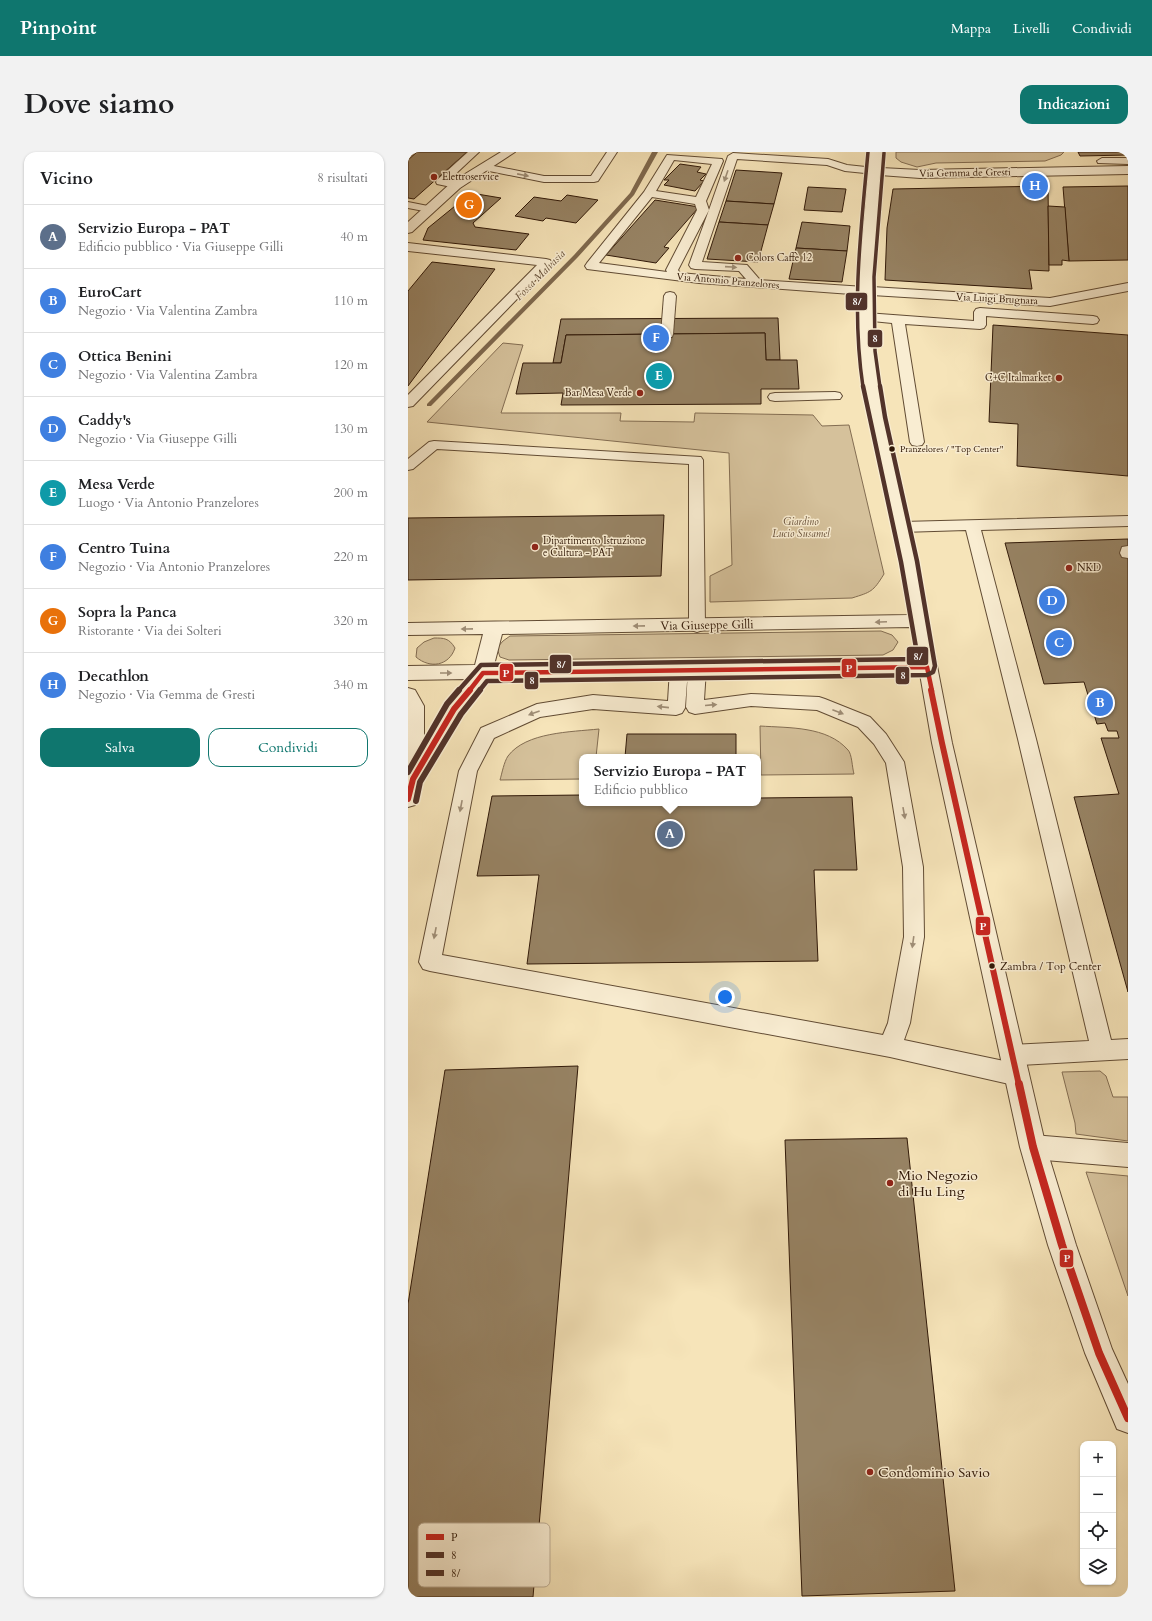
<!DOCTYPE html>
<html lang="it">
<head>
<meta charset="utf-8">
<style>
	body { margin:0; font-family:Cardo,serif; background:#f2f2f2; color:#202124 }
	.controls { position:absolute; right:12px; bottom:12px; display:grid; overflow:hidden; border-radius:8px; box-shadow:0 1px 3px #0004 }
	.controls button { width:36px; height:36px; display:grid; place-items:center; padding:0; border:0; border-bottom:1px solid #e0e0e0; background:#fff; color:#202124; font:20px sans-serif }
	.you { position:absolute; left:317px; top:845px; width:14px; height:14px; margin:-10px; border:3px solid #fff; border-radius:50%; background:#1a73e8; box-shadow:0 0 0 6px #1a73e833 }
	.badge { display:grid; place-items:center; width:26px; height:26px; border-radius:50%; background:#0f766e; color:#fff; font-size:13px; font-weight:700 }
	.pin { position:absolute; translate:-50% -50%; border:2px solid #fff; box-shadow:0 1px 4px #0006 }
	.popup { position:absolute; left:171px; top:602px; width:182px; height:52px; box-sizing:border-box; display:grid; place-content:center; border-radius:8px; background:#fff; filter:drop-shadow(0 1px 3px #0005); font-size:13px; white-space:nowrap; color:#757577 }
	.popup b { font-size:15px; color:#202124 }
	.popup::after { content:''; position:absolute; left:50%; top:100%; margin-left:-8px; border:8px solid transparent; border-top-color:#fff }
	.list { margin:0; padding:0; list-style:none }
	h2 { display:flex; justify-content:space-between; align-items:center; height:52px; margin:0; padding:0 16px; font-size:17px }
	h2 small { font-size:13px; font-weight:400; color:#757577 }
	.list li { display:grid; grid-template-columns:26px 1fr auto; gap:12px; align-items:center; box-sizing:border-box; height:64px; padding:0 16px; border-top:1px solid #e0e0e0 }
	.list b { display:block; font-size:15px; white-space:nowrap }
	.list p { margin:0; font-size:13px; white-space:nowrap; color:#757577 }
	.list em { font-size:13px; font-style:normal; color:#757577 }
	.actions { display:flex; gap:8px; padding:12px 16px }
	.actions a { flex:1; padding:9px 0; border:1px solid #0f766e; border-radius:12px; text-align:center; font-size:14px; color:#0f766e }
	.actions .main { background:#0f766e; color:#fff }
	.icon { flex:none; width:22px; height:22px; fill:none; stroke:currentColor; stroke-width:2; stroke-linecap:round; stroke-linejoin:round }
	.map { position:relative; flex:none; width:720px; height:1445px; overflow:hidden; border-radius:12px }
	header { display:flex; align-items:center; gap:24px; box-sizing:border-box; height:56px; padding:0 20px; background:#0f766e; color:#fff }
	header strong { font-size:19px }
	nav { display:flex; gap:22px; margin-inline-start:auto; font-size:14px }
	.intro { display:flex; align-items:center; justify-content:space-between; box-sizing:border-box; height:96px; padding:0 24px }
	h1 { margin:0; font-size:28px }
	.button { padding:10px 18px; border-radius:12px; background:#0f766e; color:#fff; font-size:14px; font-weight:700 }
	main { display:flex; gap:24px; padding:0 24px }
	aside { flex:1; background:#fff; border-radius:12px; box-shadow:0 1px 3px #0004 }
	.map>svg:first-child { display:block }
</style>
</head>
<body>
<header>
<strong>Pinpoint</strong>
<nav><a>Mappa</a><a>Livelli</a><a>Condividi</a></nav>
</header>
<div class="intro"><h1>Dove siamo</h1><a class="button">Indicazioni</a></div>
<main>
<aside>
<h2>Vicino<small>8 risultati</small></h2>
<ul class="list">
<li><span class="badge" style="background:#5c6f8a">A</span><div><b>Servizio Europa - PAT</b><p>Edificio pubblico · Via Giuseppe Gilli</p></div><em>40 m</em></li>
<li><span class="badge" style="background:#3f7fe0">B</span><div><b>EuroCart</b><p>Negozio · Via Valentina Zambra</p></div><em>110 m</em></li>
<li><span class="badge" style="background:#3f7fe0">C</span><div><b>Ottica Benini</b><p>Negozio · Via Valentina Zambra</p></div><em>120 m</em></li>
<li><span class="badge" style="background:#3f7fe0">D</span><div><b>Caddy's</b><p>Negozio · Via Giuseppe Gilli</p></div><em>130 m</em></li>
<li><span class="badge" style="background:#0f9aa8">E</span><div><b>Mesa Verde</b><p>Luogo · Via Antonio Pranzelores</p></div><em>200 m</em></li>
<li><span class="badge" style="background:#3f7fe0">F</span><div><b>Centro Tuina</b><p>Negozio · Via Antonio Pranzelores</p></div><em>220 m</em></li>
<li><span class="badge" style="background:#e8710a">G</span><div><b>Sopra la Panca</b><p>Ristorante · Via dei Solteri</p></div><em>320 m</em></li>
<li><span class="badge" style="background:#3f7fe0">H</span><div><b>Decathlon</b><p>Negozio · Via Gemma de Gresti</p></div><em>340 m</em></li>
</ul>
<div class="actions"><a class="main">Salva</a><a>Condividi</a></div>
</aside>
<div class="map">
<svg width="720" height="1445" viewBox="0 0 720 1445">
	<rect width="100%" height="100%" fill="#f6e4b9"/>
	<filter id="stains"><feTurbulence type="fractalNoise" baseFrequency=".005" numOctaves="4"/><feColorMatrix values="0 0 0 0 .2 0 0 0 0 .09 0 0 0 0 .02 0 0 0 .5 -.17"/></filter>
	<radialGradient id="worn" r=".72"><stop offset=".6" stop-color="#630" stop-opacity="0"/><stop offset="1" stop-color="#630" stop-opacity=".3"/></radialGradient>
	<g fill="#d5c19b" stroke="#836d52">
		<path d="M488,0H656L653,3L637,9L528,11L509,15L493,10L488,6Z"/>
		<path d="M95,191L115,193L93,261H213L212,269L286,270L287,261L405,263L414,274L441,273L476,422C465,440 463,440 444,446L302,450V424L324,413L321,301L19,270Z"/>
		<path d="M473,479L484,483L490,490L485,498L475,503L101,508L92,505L89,496L95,489L102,484Z"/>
		<path d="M26,486C36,486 41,486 47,496C41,514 22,517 8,505L9,496L16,490Z"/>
		<path d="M352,574C381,576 419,574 440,598C444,602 444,615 446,622L353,623Z"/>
		<path d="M191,577L188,605H174V627L92,628C94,621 96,610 100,604C118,580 163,580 191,577Z"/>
		<path d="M692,919L698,924L705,945H720V989L668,982L667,971L654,920Z"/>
		<path d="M678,1020L720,1024V1144Z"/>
	</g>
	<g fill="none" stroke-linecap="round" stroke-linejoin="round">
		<path fill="#7f694e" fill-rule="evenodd" d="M244,0H250L226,43L170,105L23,254H19V252L166,103L222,41Z"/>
	</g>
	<g fill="#978364" stroke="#311908">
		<path d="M9,0H59L6,47L0,46V8Z"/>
		<path d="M670,0H720V3L672,4Z"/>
		<path d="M272,12L293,15L289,20L298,22L292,28L296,29L287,39L256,33L261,28H256Z"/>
		<path d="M328,18L374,21L366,52L318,49Z"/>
		<path d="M640,34L641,119L621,118L624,137L477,128L479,76L485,37Z"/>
		<path d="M720,34V108L661,109L655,35Z"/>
		<path d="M400,35L438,37L434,60L396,58Z"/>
		<path d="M63,41L93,46L65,71L67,75L121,82L108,98L15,88L20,76Z"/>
		<path d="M159,43L190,48L168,71L138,66L135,69L107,64L126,45L153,49Z"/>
		<path d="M247,48L291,55L256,95L261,96L248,111L198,103Z"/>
		<path d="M318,49L366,52L360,73L311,70Z"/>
		<path d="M640,54L657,55L661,109L654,108V113H641Z"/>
		<path d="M311,70L360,73L350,110L299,107Z"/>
		<path d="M394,70L442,74L439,99L388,96Z"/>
		<path d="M388,96L439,99L434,130L381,127Z"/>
		<path d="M24,110L87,117L0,234V139Z"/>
		<path d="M370,166L372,208H358L357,181L158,183L153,211H145L153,167Z"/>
		<path d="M585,173L720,183V324L609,314L610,272L581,270Z"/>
		<path d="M357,181L358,208H389L391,237H353V252L153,253L155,241L108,242L115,211H153L158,183Z"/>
		<path d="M256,363L253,424L0,428V366Z"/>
		<path d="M720,387V840L666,645L711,642L693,586H711L709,579H700L697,571L689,572L676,530L636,532L597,391Z"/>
		<path d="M219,582H328V605H217Z"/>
		<path d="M174,643V651H350V646L444,645L449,718H406L410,809L119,812L131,723L69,724L84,644Z"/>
		<path d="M170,914L125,1445H0V1152L37,918Z"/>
		<path d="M499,986L547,1439L394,1444L377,988Z"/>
	</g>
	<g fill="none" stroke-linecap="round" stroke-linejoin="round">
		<g stroke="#624c34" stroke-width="2">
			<g id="service">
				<path d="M0,0H6L4,3L0,4Z"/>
				<path d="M60,0H71L41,28L52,31L53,33L52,35L48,36L29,32L28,30L29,28Z"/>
				<path d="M199,0H209L190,29L186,30H136L76,18L71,15L76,12L136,24H183Z"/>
				<path d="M325,1L420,7L439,13L467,16L472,19L467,22L437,19L419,13L329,7L294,110L339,113L352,128L457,135L461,136L463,139L461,142L457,143L291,131L179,117L177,114L179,111L236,40L259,3L314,7L315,9L298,49L301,58L320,4ZM266,8L304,12L288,45L248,39ZM244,45L287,52L289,58L258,118L259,120L191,111ZM301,58L281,113L283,116L287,117L331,119L338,127L272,121L270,118Z"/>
				<path d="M694,6H720V12L690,11L689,9Z"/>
				<path d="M0,50L25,55L27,57L21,60L0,56Z"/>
				<path d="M0,91L138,107L142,108L144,111L5,254L0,255V243L129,113L0,99Z"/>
				<path d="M262,140L266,141L268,144L265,182L264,185H254L253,182L256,144L258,141Z"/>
				<path d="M572,156L685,164L689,165L691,168L689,171L685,172L578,164V173L576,176L572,177L497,172L516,290L514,293L509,294L504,293L502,290L484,171L454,168L452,165L454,162L458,161L566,169V160L568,157Z"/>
				<path d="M427,240L432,241L434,244L432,247L367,249L362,248L360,245L362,242L367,241Z"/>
				<path d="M26,289L293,305L295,308L297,474L295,478L289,480L283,478L281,474V312L29,297L5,317L0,318V307L21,290Z"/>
				<path d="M720,364V374L573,378L628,587L703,888L720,887V907L612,913L618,915L621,923L618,931L610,934L482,905L22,819L15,817L11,810L51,619L73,576L129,552L185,543L260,549L262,517L265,513L271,511L277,513L280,517L277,556L274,561L268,563L185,557L132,565L86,586L69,619L34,803L475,883L480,871L496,785L495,715L478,611L466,592L450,575L409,558L343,554L287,562L281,560L278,555L280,517L283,513L289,511L295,513L298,517L296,548L343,542L411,545L417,547L462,565L478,582L496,610L515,715L516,785L502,871L496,888L596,909L593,903L596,896L604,893L681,889L610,587L558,378L494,380L489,378L486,375L489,372L494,370Z"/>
				<path d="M720,394V406L714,405L712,401L714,395Z"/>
				<path d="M625,983L720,991V1015L625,1007L617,1003L613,995L617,987Z"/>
			</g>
		</g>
		<g stroke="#624c34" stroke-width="2">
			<path id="minor" d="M462,0H474L473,16L512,18L720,14V22L512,26L472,23L464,135L642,146L720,131V139L642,154L464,143L466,199L477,269L502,375L544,591L638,995L668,1093L704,1197L720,1232V1281L709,1277L677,1201L640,1093L612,995L524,591L512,522L81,527L53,562L15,628L10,647L7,653L0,655V536L7,538L16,554V591L39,552L59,527L0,528V514L67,513L75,482L0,483V471L501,463L486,375L461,269L452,199L450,139ZM503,475L509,508L86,513L94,482Z"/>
		</g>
		<g stroke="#624c34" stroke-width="2">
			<path id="tertiary" d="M93,0H107L52,36L4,80L0,81V70L44,30Z"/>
		</g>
		<use href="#service" fill="#f9edd2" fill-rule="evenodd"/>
		<use href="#minor" fill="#f9edd2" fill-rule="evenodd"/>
		<use href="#tertiary" fill="#f9edd2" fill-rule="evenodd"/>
		<g stroke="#f9edd2" stroke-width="7">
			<path id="bus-1-far2" d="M61,539L75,521L519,515L524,539"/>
		</g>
		<g stroke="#f9edd2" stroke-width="9">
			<g id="bus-1-far1">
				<path d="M523,538L534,591L611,933"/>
				<path d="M0,647L5,627L46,557L62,538"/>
			</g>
		</g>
		<g stroke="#f9edd2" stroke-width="11">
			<path id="bus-1" d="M611,932L625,995L654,1093L691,1201L720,1266"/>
		</g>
		<g stroke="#f9edd2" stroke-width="5.5">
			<path id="bus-2-far2" d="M472,235L467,199L466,125L476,1"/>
		</g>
		<g stroke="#f9edd2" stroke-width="7">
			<path id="bus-2-far1" d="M71,539L79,529L519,523L525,520L527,514L509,409L477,265L472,234"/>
		</g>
		<g stroke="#f9edd2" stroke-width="9">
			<path id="bus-2" d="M8,649L12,630L53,562L72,538"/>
		</g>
		<g stroke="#f9edd2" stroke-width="5.5">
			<path id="bus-3-far2" d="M455,235C443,156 453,78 460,0"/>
		</g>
		<g stroke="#f9edd2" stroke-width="7">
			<path id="bus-3-far1" d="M50,539L73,513L510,507L493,410L455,234"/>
		</g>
		<g stroke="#f9edd2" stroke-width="9">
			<path id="bus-3" d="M0,620L39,552L51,538"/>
		</g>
		<use href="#bus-1-far2" stroke="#c52720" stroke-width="4.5"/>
		<use href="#bus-1-far1" stroke="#c52720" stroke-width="6"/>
		<use href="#bus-1" stroke="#c52720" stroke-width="8"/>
		<use href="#bus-2-far2" stroke="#52332a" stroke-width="3.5"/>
		<use href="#bus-2-far1" stroke="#52332a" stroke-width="4.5"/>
		<use href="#bus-2" stroke="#52332a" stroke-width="6"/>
		<use href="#bus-3-far2" stroke="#52332a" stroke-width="3.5"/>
		<use href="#bus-3-far1" stroke="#52332a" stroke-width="4.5"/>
		<use href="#bus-3" stroke="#52332a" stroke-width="6"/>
	</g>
	<defs><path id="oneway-solid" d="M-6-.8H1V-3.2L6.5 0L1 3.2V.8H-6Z"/></defs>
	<g fill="#9f8e77">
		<use href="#oneway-solid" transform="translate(115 23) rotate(11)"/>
		<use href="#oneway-solid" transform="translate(318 24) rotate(109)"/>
		<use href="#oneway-solid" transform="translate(323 115) rotate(4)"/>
		<use href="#oneway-solid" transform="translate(473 470) rotate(178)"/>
		<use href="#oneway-solid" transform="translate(231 474) rotate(179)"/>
		<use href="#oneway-solid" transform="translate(59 477) rotate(179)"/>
		<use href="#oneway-solid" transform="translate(38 521)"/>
		<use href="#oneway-solid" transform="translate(303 553) rotate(-5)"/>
		<use href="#oneway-solid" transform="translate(255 555) rotate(-174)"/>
		<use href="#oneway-solid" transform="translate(430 560) rotate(21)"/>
		<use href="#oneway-solid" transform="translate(126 561) rotate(160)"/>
		<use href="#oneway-solid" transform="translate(53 654) rotate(101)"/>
		<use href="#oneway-solid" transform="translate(496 661) rotate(80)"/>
		<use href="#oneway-solid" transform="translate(27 781) rotate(101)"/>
		<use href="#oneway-solid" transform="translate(505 790) rotate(98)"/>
	</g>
	<g fill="#8f2418" stroke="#f9edd2" stroke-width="1.5">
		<circle cx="26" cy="25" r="4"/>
		<circle cx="330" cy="106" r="4"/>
		<circle cx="651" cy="226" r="4"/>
		<circle cx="232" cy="241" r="4"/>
		<circle cx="127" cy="395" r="4"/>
		<circle cx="661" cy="416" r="4"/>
		<circle cx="482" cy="1031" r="4"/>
		<circle cx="462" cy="1320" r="4"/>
	</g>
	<g fill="#311908" stroke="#f9edd2" stroke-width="1.5">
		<circle cx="484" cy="297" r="3.5"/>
		<circle cx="584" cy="814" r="3.5"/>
	</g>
	<g text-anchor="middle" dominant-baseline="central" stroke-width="3" stroke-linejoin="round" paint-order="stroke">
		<g font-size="9" fill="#311908" stroke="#f9edd2" text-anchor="start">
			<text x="492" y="297">Pranzelores / "Top Center"</text>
		</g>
		<g font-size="10" fill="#311908" stroke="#f9edd2">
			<text transform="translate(557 21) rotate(-1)">Via Gemma de Gresti</text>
			<text transform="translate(320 129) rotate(5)">Via Antonio Pranzelores</text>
			<text transform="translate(589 147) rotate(3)">Via Luigi Brugnara</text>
		</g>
		<g font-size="10" fill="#311908" stroke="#f9edd2" text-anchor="start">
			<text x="34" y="25">Elettroservice</text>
			<text x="338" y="106">Colors Caffè 12</text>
			<text x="643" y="226" text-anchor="end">C+C Italmarket</text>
			<text x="224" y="241" text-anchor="end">Bar Mesa Verde</text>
			<text x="135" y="389">Dipartimento Istruzione<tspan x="135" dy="12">e Cultura - PAT</tspan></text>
			<text x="669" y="416">NKD</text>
		</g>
		<g font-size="10" font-style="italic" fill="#624b34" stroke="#f9edd2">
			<text x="393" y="370">Giardino<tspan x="393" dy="12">Lucio Susamel</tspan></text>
		</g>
		<g font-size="11" font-style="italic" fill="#654f37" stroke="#f9edd2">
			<text transform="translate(132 123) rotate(-45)">Fossa Malvasia</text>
		</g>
		<g font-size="11" fill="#311908" stroke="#f9edd2" text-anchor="start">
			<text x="592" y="814">Zambra / Top Center</text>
		</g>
		<g font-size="12" fill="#311908" stroke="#f9edd2">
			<text transform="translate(299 473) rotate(-1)">Via Giuseppe Gilli</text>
		</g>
		<g font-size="14" fill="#311908" stroke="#f9edd2" text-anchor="start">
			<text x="490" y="1023">Mio Negozio<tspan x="490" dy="16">di Hu Ling</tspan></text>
			<text x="470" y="1320">Condominio Savio</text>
		</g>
	</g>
	<rect x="10" y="1371" width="132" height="64" rx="6" fill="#f9edd2" stroke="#bdad95" stroke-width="1"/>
	<rect x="18" y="1382" width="18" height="6" fill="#c52720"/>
	<rect x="18" y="1400" width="18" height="6" fill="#52332a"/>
	<rect x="18" y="1418" width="18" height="6" fill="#52332a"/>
	<g font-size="11" fill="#311908">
		<text x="43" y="1389">P</text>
		<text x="43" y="1407">8</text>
		<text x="43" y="1425">8/</text>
	</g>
	<g stroke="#f9edd2" stroke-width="1.5">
		<rect x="437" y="140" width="23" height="19" rx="4" fill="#52332a"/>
		<rect x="459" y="177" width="16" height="19" rx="4" fill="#52332a"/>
		<rect x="498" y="494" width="23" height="20" rx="4" fill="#52332a"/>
		<rect x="141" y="502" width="23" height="20" rx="4" fill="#52332a"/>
		<rect x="433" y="506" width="16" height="20" rx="4" fill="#c52720"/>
		<rect x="91" y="511" width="15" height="19" rx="4" fill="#c52720"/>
		<rect x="487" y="514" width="15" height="19" rx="4" fill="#52332a"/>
		<rect x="116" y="519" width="15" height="19" rx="4" fill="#52332a"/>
		<rect x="567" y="764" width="16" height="20" rx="4" fill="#c52720"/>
		<rect x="651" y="1097" width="15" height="19" rx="4" fill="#c52720"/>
	</g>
	<g font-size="11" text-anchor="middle" font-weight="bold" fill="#fff">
		<text x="449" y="153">8/</text>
		<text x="467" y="190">8</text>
		<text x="510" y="508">8/</text>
		<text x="153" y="516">8/</text>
		<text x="441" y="520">P</text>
		<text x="98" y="525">P</text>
		<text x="495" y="527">8</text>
		<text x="124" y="532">8</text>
		<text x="575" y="778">P</text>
		<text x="659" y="1110">P</text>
	</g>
	<rect width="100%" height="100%" filter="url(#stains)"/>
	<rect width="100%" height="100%" fill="url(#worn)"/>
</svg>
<div class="controls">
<button>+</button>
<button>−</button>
<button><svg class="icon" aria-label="locate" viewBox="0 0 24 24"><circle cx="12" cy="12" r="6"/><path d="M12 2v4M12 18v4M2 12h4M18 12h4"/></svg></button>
<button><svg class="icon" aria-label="layers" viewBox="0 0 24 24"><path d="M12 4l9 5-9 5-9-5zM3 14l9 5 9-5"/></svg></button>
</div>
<div class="you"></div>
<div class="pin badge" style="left:262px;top:682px;background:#5c6f8a">A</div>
<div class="popup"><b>Servizio Europa - PAT</b>Edificio pubblico</div>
<div class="pin badge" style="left:692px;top:551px;background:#3f7fe0">B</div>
<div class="pin badge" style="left:651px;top:491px;background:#3f7fe0">C</div>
<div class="pin badge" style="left:644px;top:449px;background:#3f7fe0">D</div>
<div class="pin badge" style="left:251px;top:224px;background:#0f9aa8">E</div>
<div class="pin badge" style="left:248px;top:186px;background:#3f7fe0">F</div>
<div class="pin badge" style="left:61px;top:53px;background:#e8710a">G</div>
<div class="pin badge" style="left:627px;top:34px;background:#3f7fe0">H</div>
</div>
</main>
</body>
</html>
